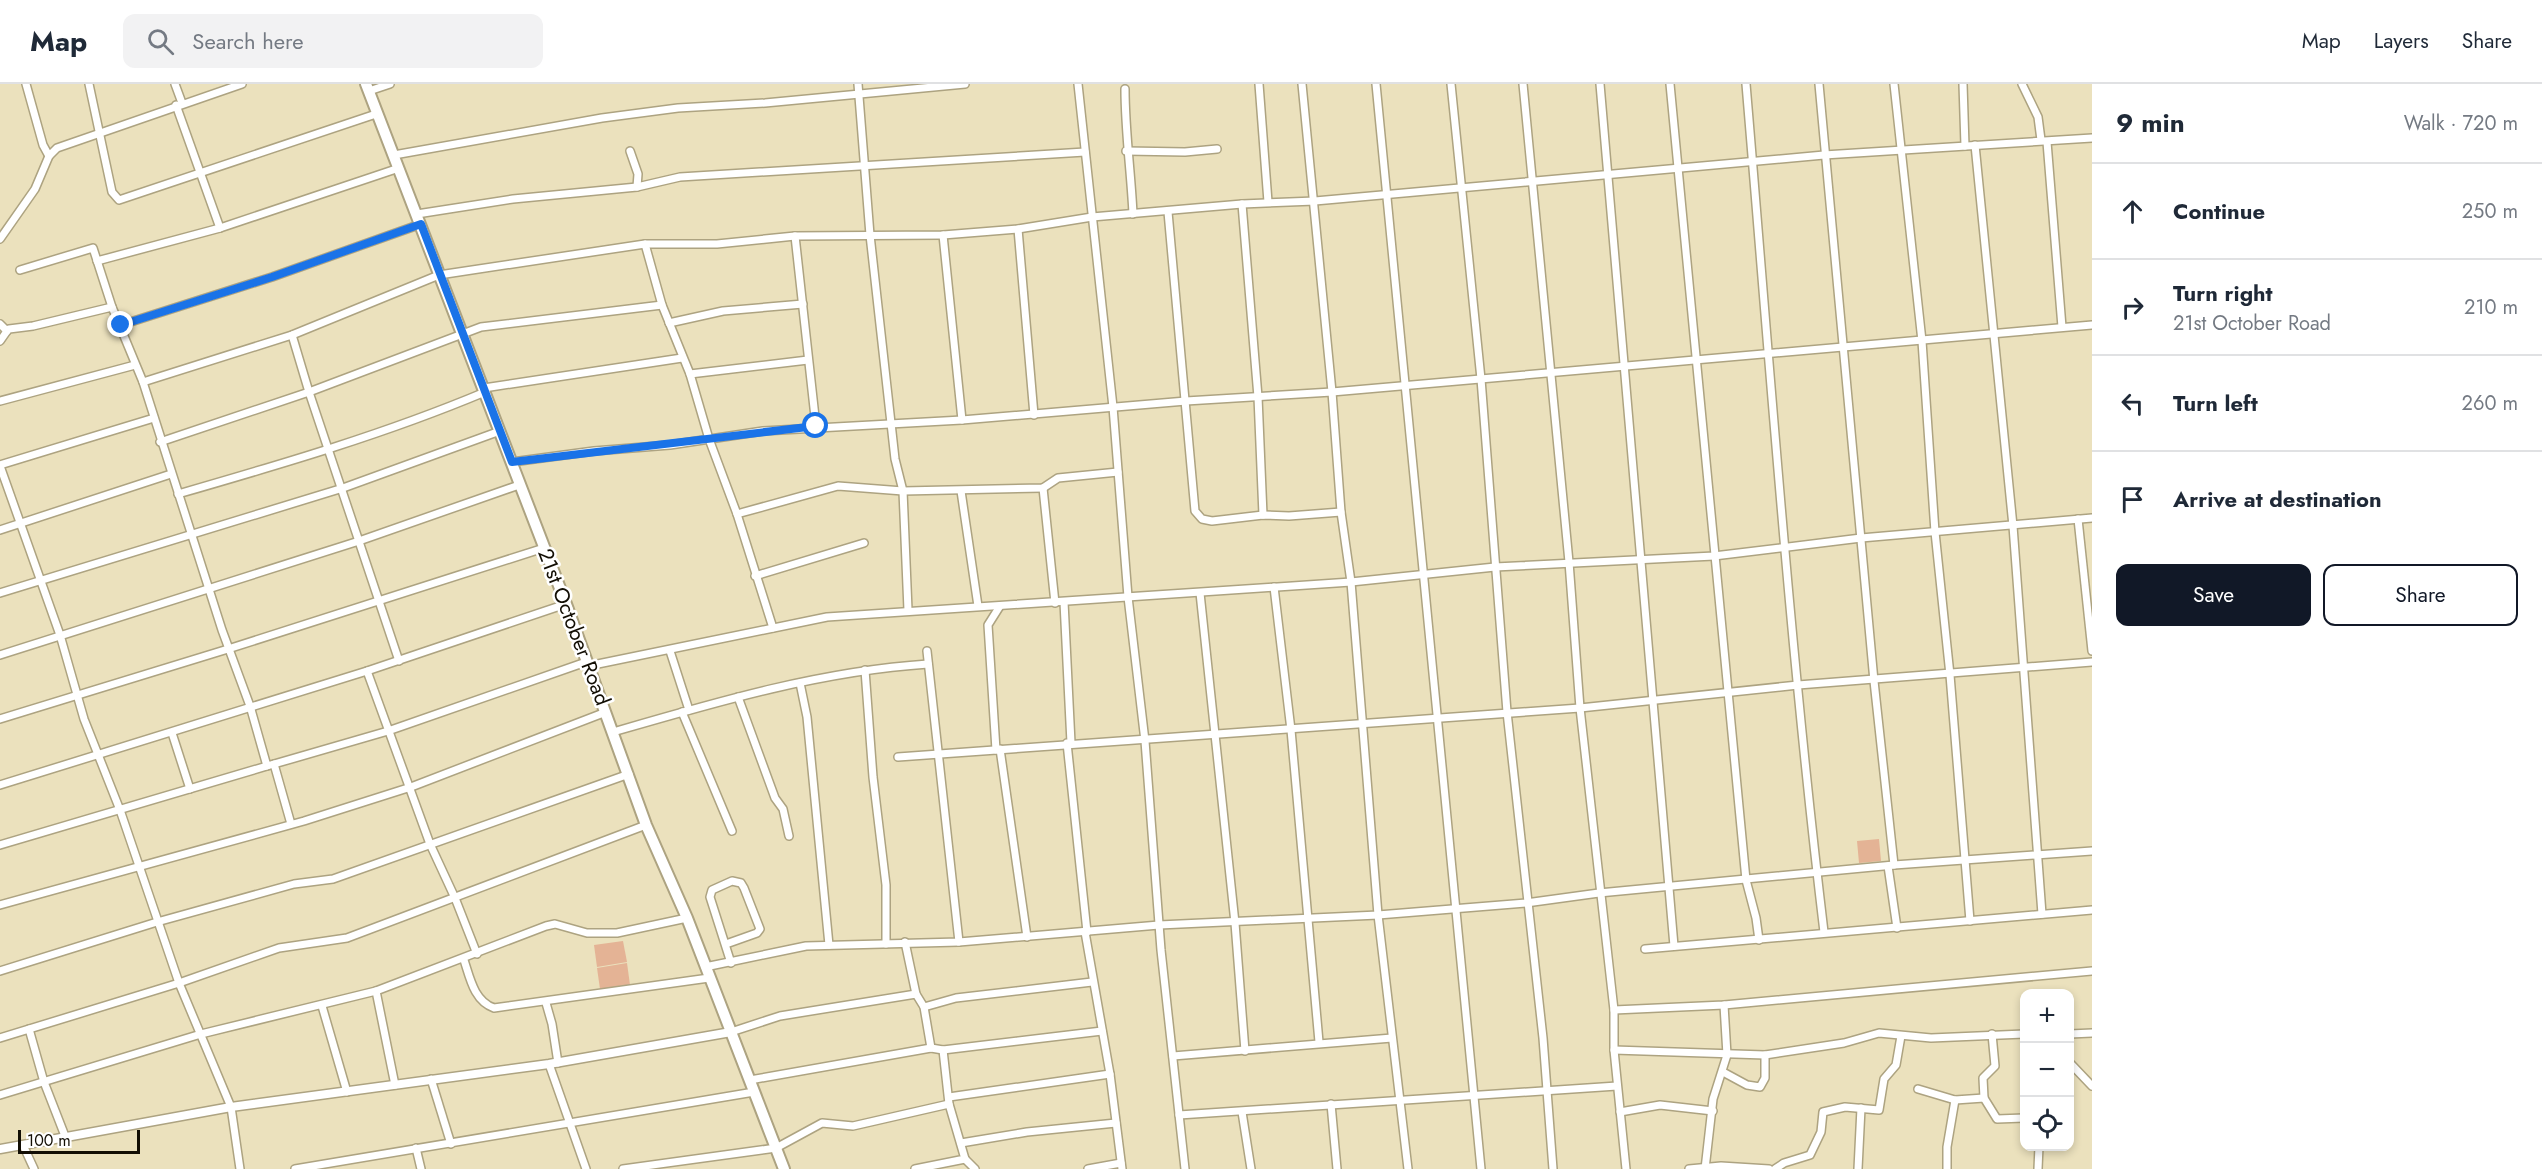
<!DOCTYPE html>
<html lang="en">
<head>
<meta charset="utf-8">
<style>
	body { margin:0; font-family:Jost,sans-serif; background:#f2f2f3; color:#1f2937 }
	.controls { position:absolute; right:18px; bottom:18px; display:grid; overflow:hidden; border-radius:12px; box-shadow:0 3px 9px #0003 }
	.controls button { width:54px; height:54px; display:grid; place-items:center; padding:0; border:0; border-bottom:2px solid #e0e1e3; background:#fff; color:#1f2937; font:30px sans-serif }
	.scale { position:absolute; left:18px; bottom:15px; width:122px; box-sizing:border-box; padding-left:6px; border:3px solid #120e04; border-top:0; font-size:16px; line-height:21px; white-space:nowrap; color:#120e04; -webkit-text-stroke:4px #fff; paint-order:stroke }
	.stop { position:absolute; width:18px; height:18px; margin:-14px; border:4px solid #1a73e8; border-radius:50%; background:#fff }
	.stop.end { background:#1a73e8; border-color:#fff; box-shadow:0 2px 6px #0008 }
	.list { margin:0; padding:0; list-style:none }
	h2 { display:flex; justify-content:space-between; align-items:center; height:78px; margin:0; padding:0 24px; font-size:26px }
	h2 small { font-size:20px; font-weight:400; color:#747a83 }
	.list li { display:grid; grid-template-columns:39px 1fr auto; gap:18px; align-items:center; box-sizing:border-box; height:96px; padding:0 24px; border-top:2px solid #e0e1e3 }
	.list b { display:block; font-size:22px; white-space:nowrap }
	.list p { margin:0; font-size:20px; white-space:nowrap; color:#747a83 }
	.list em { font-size:20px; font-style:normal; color:#747a83 }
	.actions { display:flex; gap:12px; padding:18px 24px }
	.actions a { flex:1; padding:14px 0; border:2px solid #111827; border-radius:12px; text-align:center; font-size:21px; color:#111827 }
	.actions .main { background:#111827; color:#fff }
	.icon { flex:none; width:33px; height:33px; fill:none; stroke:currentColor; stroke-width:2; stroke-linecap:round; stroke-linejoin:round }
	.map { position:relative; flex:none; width:2092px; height:1085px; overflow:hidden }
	header { display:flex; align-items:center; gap:36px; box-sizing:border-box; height:84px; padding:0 30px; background:#fff; border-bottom:2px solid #e0e1e3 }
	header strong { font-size:28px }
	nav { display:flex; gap:33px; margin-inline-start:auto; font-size:21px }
	.search { width:420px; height:54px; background:#f2f2f3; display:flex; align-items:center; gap:15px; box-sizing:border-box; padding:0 21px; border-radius:12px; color:#747a83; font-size:22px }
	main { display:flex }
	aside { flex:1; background:#fff }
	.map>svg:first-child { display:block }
</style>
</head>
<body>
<header>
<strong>Map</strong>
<div class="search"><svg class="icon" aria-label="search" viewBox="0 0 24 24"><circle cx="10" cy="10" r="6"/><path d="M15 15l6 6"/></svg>Search here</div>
<nav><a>Map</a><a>Layers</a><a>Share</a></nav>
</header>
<main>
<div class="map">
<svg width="2092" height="1085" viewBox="0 0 2092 1085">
	<rect width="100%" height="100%" fill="#ebe1bd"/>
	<g fill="#e4b395">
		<path d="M1879,755L1881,777L1859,779L1857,757Z"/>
		<path d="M623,857L627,878L597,883L594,861Z"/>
		<path d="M627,879L630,901L600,905L597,884Z"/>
	</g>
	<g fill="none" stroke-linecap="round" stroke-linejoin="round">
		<g stroke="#ada381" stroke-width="10">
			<g id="minor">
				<path d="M26,0L43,61L49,72"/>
				<path d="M89,0L112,108L119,116L376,30"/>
				<path d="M175,0L182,19"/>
				<path d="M858,0L870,151L895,375L903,407L908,526"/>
				<path d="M1078,0L1113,323L1128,513L1145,657L1161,866L1185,1085"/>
				<path d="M1259,0L1268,118"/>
				<path d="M1302,0L1332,308L1341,428L1351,498L1378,831L1408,1085"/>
				<path d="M1376,0L1481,1085"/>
				<path d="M1451,0L1481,295L1507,628L1543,954L1553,1085"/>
				<path d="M1523,0L1569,478L1580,624L1614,926V966L1626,1085"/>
				<path d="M1600,0L1674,862"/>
				<path d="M1670,0L1746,796L1756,834L1759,856"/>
				<path d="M1746,0C1770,283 1790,566 1824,848"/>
				<path d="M1819,0L1874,597L1894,781"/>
				<path d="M1894,0L1922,257L1935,448L1950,591L1970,837"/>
				<path d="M1963,0L1965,62"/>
				<path d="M2022,0L2038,33L2041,56"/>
				<path d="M1125,5C1125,47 1131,88 1133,130"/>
				<path d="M369,7L390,0"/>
				<path d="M176,21L220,144"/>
				<path d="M2047,58L2062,243"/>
				<path d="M1975,61L2013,442L2042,830"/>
				<path d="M630,67L638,90L637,103"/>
				<path d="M1126,67L1185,68L1217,65"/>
				<path d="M394,71L602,34L678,24L765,19L965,0"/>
				<path d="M1242,120L1258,313L1263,431"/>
				<path d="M1168,128L1195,427L1202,435L1212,437L1263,431L1289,432L1341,428"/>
				<path d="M417,130L513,115L637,103L680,93L1085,68"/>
				<path d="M1018,145L1034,331"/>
				<path d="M943,151L962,336"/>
				<path d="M795,152L816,342"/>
				<path d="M0,155L35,105L49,72L57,64L242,0"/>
				<path d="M645,160L662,221L690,290L709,355L737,430L773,544"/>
				<path d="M97,177L220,144L399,84"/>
				<path d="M20,186L93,164L112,223"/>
				<path d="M669,239L723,227L803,220"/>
				<path d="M0,240L7,247L9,245L33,242L112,223L143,298L222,546L250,622L267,682L274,680L291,740"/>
				<path d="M121,241L272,193L421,140"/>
				<path d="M292,251L309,308L399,577"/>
				<path d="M0,257L7,247"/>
				<path d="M690,290L808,276"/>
				<path d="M143,298L292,251L439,191L645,160H717L795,152L943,151L1018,145L1092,133L1242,120L1315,117L1824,71L2092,54"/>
				<path d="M484,304L682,274"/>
				<path d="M0,317L135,281"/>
				<path d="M160,358L309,308L481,243L662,221"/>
				<path d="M512,378L594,367L670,361L763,347L962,336L1186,317L1332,308L2092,241"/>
				<path d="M0,381L154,334"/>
				<path d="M0,382L60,551L84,635L120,726L179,899L231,1023L240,1085"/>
				<path d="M1043,404L1055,519"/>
				<path d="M961,407L978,522"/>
				<path d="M178,410C282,380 385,350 485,308"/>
				<path d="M737,430L838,402L903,407L1043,404L1058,394L1118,388"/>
				<path d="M2078,435L2092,567"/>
				<path d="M0,446L171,390"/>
				<path d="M755,492L864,459"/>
				<path d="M1274,503L1291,646L1319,958"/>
				<path d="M0,509L343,404L500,347"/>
				<path d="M1200,509L1235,839L1245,967"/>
				<path d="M1064,518L1071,659"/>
				<path d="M670,567L689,626"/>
				<path d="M927,567L959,858"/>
				<path d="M0,571L359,457L519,401"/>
				<path d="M588,582L827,533L1351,498L1495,483L1714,472L1861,454L2092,434"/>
				<path d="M865,586L873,693L886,801V860"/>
				<path d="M367,587L430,760L455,814L477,870"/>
				<path d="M800,599L807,633L829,861"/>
				<path d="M738,613L775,714L783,725L789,752"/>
				<path d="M682,628L732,747"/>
				<path d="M0,635L228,565L544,464"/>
				<path d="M613,648C716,618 821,587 928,580"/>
				<path d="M172,649L190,705"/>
				<path d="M1067,659L1087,848"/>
				<path d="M1000,665L1027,853"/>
				<path d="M996,666L988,541L1000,522"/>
				<path d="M898,673L1580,624L1798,601L2092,578"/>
				<path d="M274,680L388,647L586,578"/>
				<path d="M0,701L367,587L566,520"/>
				<path d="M0,761L267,682"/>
				<path d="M1888,782L1897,844"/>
				<path d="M0,821L304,737L411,703L606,628"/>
				<path d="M1085,848L1110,990L1122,1085"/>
				<path d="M905,858L916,910L924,923L931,964"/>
				<path d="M726,860L757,849L760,845L744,804L741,799L732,797L712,806L710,813L731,879"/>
				<path d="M1645,865L2092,826"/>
				<path d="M464,876C470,894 474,917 494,924L709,894"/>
				<path d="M705,883L806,862L959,858L1159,841L1378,831L1526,819L1599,809L1894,781L2092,767"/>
				<path d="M0,887L157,838L294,800L333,795L629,690"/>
				<path d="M376,907L395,1001"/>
				<path d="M546,919L552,940L558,979"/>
				<path d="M322,922L347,1008"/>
				<path d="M924,923L956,914L1092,898"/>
				<path d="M1614,926L1724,921L2092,887"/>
				<path d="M29,945L44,998L65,1052"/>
				<path d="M731,948L780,932L916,910"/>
				<path d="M1992,950L1995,982L1983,994L1984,1014L1997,1035L2024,1034"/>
				<path d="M2070,950L2092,949"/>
				<path d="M0,954L179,899L279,864L347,854L646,741"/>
				<path d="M1614,966L1765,971L1844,959L1879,949L1931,954L2024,950"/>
				<path d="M1173,972L1392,954"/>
				<path d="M2070,979L2092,1002"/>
				<path d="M549,980L586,1085"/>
				<path d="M1723,988L1747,1001L1760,1003L1765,994V971"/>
				<path d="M431,995L451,1060"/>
				<path d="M750,996L931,964L943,966L1102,947"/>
				<path d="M1918,1005L1955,1016L1984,1014"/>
				<path d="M0,1011L201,950L376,907L546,842L555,840L587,849H617L687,834"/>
				<path d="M949,1013L1110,990"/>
				<path d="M1331,1020L1337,1085"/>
				<path d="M1242,1028L1251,1085"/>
				<path d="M1620,1028L1660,1021L1713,1027"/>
				<path d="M1179,1031L1617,1002"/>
				<path d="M961,1059L1027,1048L1116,1039"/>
				<path d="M23,1061L34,1085"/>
				<path d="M416,1064L421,1085"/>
				<path d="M965,1075L975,1085"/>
				<path d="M295,1085C448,1058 601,1033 754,1008"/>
				<path d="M623,1085L776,1064L822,1039L853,1042L949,1020"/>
				<path d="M915,1085L965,1075L949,1020L943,966"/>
				<path d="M1088,1085L1121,1079"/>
				<path d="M1689,1085L1721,1082L1769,1085"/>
				<path d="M1705,1085L1713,1015L1727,971L1724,921"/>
				<path d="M1775,1085L1784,1079L1810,1071L1821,1048L1823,1028L1845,1023L1879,1026L1884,995L1896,981L1901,952"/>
				<path d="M1858,1085L1861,1024"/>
				<path d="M1947,1085V1063L1955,1016"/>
				<path d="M2038,1085L2039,1062"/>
			</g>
		</g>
		<g stroke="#ada381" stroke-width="11">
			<path id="tertiary" d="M0,1065L231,1023L549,980L731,948"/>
		</g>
		<g stroke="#ada381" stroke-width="14">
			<path id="primary" d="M366,0L566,520L646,741L687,834L784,1085"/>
		</g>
		<use href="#minor" stroke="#fff" stroke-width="7"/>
		<use href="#tertiary" stroke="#fff" stroke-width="8"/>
		<use href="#primary" stroke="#fff" stroke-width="10"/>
	</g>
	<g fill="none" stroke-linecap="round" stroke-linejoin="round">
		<path stroke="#1a73e8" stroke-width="8" d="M121,241L272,193L421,140L512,378L816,342"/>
	</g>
	<g text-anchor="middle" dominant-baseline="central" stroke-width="5" stroke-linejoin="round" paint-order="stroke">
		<g font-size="21" fill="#120e04" stroke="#fff">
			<text transform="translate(574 543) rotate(69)">21st October Road</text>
		</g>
	</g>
</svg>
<div class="controls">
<button>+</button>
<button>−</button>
<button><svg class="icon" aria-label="locate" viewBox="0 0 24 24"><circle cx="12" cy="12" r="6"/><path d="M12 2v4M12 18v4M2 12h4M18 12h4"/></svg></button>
</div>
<div class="scale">100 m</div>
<div class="stop" style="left:816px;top:342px"></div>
<div class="stop end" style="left:121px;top:241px"></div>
</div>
<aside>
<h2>9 min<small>Walk · 720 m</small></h2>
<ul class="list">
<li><svg class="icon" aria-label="ahead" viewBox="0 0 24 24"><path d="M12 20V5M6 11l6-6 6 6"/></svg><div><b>Continue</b></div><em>250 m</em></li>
<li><svg class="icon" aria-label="right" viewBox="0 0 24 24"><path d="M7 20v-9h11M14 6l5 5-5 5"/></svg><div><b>Turn right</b><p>21st October Road</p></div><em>210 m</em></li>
<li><svg class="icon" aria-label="left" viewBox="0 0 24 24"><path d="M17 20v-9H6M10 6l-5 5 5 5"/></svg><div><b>Turn left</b></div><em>260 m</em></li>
<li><svg class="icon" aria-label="arrive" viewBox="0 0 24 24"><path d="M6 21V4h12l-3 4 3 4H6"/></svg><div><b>Arrive at destination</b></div></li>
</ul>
<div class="actions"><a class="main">Save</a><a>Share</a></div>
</aside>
</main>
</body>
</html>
